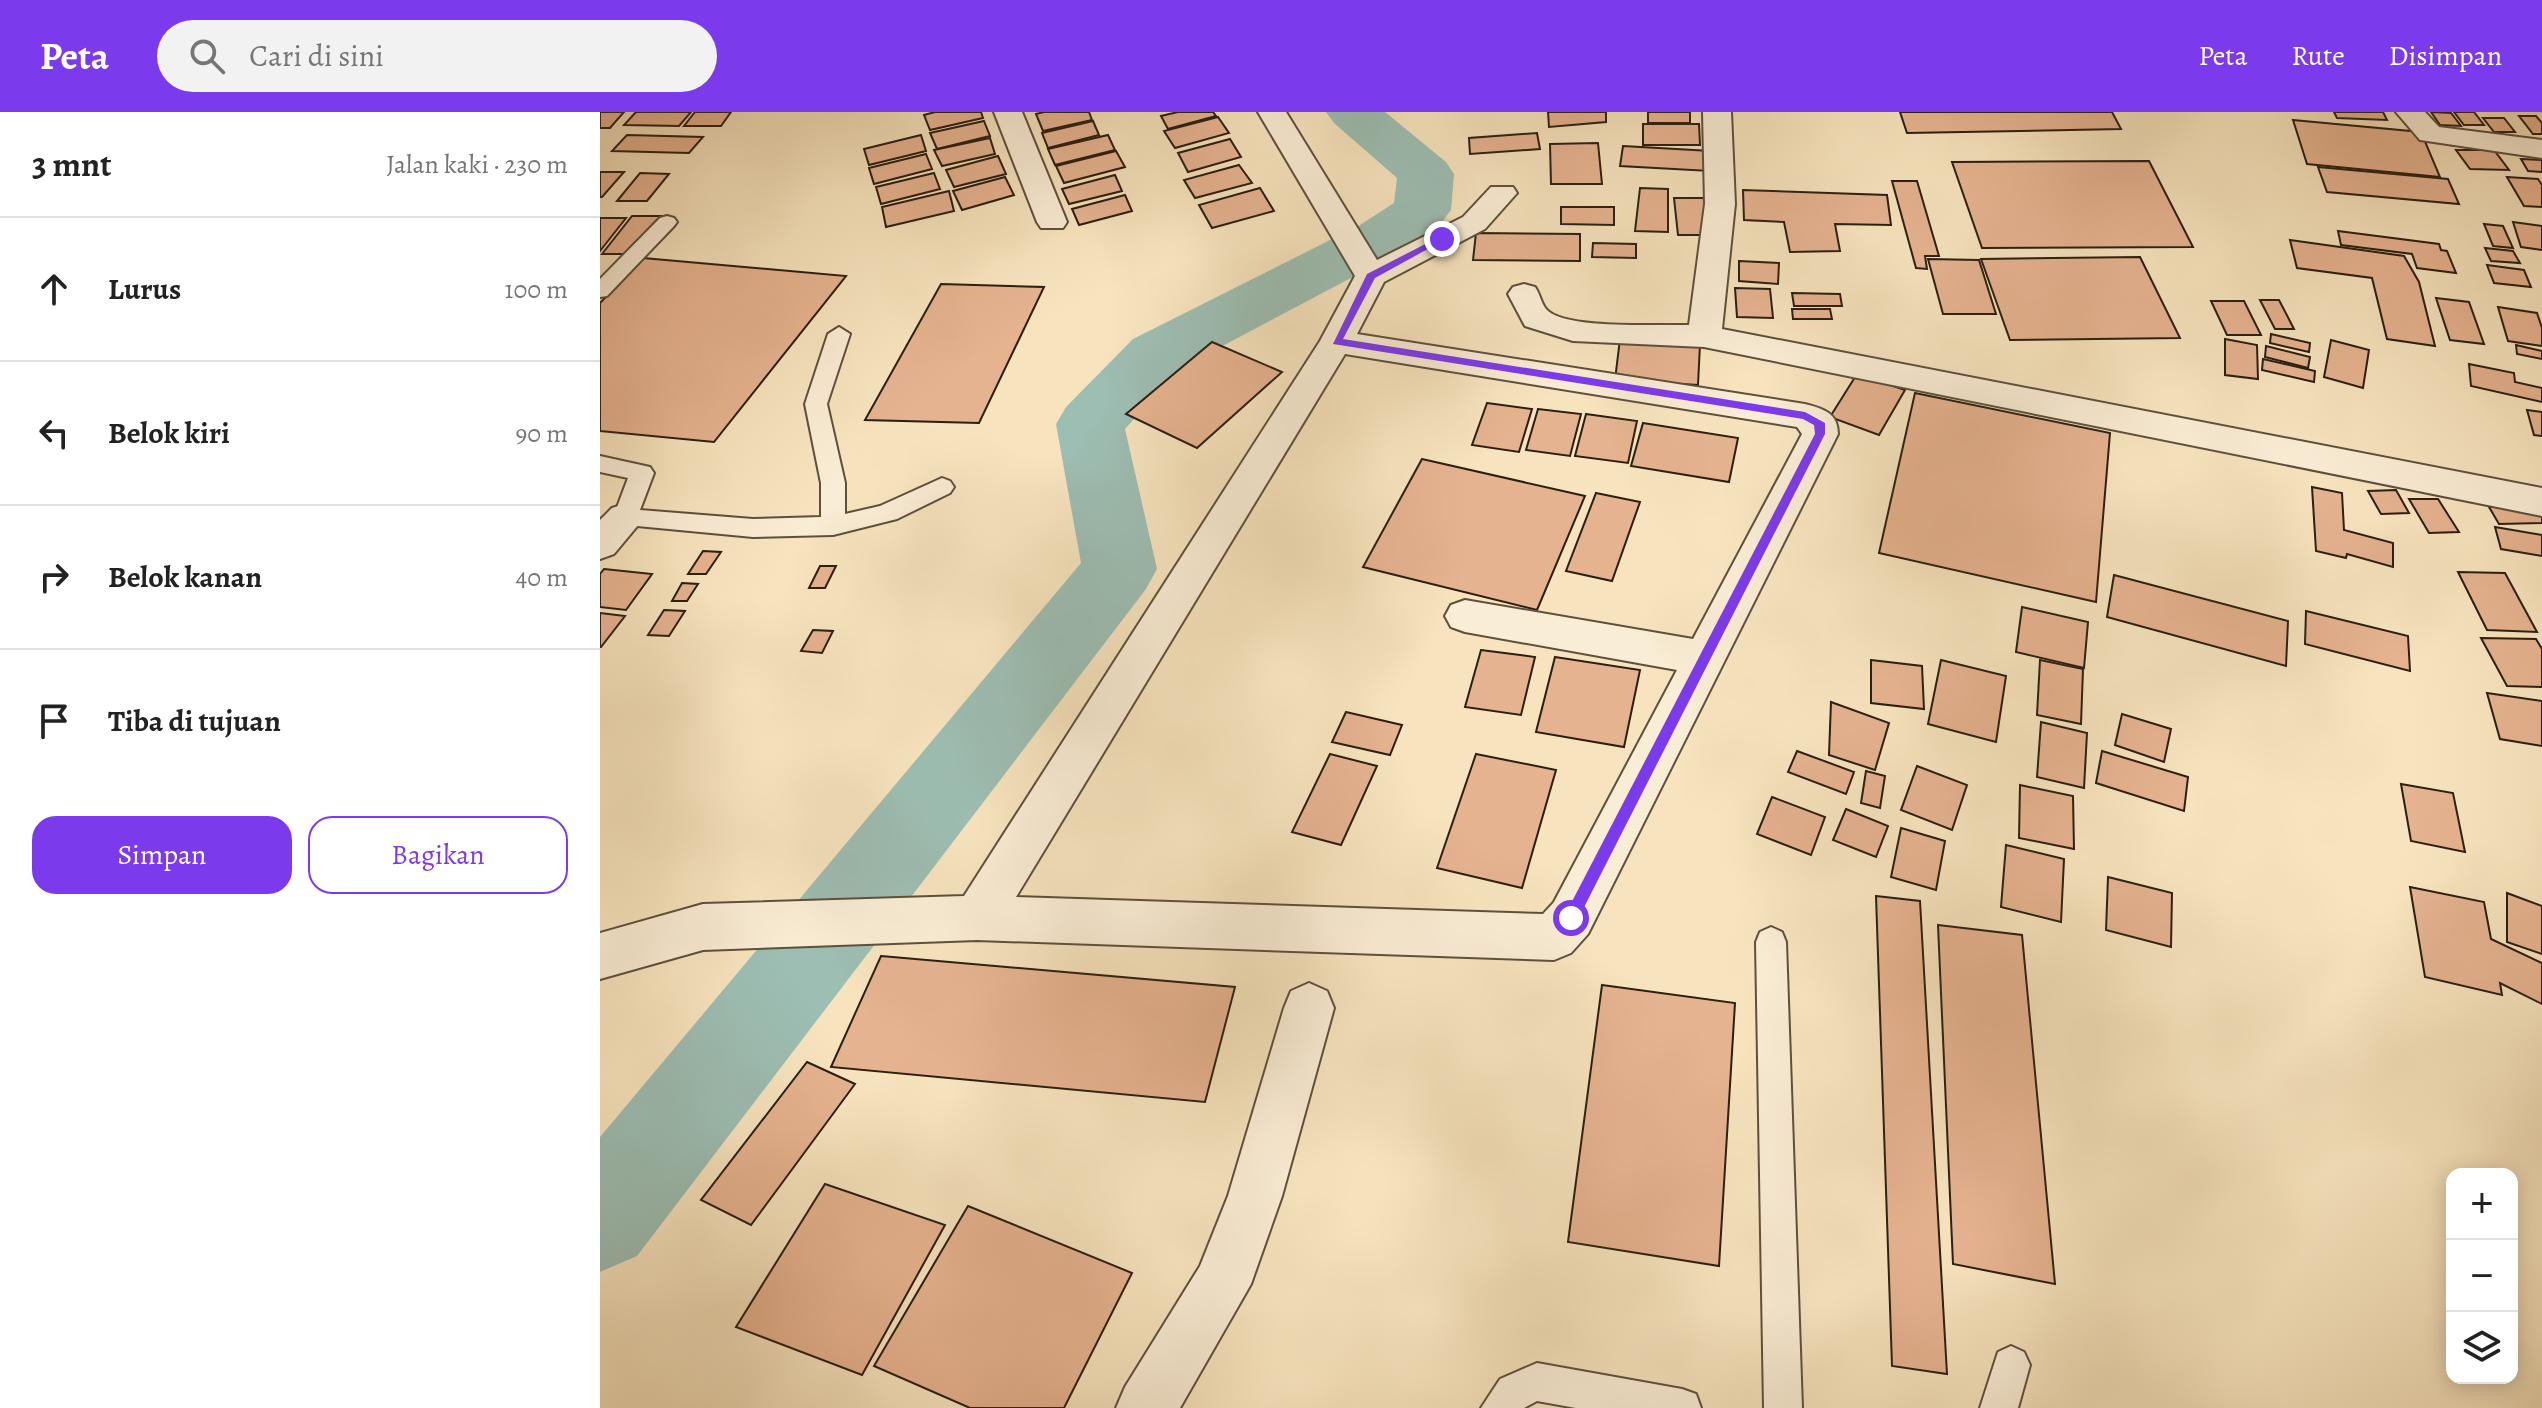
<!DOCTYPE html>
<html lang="id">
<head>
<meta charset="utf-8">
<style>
	body { margin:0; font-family:Alegreya,serif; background:#f2f2f2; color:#222 }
	.controls { position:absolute; right:24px; bottom:24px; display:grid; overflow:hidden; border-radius:16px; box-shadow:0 4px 20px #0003 }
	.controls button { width:72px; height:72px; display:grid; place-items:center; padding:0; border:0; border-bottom:2px solid #e0e0e0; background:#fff; color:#222; font:40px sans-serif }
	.stop { position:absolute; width:24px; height:24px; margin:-18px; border:6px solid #7c3aed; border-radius:50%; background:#fff }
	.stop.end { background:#7c3aed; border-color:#fff; box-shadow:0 2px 8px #0008 }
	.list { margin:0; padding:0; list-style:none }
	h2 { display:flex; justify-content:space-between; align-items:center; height:104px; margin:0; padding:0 32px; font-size:34px }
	h2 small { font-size:26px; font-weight:400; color:#767676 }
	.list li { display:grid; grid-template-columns:52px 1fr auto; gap:24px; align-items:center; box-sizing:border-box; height:144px; padding:0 32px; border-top:2px solid #e0e0e0 }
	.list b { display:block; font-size:30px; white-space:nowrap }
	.list em { font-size:26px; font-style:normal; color:#767676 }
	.actions { display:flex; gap:16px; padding:24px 32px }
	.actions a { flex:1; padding:18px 0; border:2px solid #7c3aed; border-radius:24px; text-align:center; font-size:28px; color:#7c3aed }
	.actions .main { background:#7c3aed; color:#fff }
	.icon { flex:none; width:44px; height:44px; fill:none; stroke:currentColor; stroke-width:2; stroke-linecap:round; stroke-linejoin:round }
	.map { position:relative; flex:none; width:1942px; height:1296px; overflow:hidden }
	header { display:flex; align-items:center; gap:48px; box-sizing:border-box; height:112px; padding:0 40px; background:#7c3aed; color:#fff }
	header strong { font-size:38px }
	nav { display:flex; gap:44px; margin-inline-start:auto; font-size:28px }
	.search { width:560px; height:72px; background:#f2f2f2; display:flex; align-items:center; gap:20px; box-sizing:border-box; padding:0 28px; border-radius:44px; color:#767676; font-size:30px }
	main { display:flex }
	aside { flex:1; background:#fff }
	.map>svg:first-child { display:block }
</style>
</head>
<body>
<header>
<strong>Peta</strong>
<div class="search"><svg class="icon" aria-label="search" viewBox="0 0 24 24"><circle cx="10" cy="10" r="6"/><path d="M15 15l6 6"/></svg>Cari di sini</div>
<nav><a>Peta</a><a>Rute</a><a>Disimpan</a></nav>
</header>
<main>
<aside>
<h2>3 mnt<small>Jalan kaki · 230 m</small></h2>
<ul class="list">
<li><svg class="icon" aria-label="ahead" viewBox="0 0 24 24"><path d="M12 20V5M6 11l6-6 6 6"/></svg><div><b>Lurus</b></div><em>100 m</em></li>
<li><svg class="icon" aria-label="left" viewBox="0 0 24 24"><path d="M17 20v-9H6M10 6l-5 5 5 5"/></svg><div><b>Belok kiri</b></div><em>90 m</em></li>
<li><svg class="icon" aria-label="right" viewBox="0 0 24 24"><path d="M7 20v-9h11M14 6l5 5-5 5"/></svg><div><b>Belok kanan</b></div><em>40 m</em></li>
<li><svg class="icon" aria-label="arrive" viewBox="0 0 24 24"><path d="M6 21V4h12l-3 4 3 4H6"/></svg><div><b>Tiba di tujuan</b></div></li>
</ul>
<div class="actions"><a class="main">Simpan</a><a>Bagikan</a></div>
</aside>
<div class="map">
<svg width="1942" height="1296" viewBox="0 0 1942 1296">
	<rect width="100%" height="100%" fill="#f7e4be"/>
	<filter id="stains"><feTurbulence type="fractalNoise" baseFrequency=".0025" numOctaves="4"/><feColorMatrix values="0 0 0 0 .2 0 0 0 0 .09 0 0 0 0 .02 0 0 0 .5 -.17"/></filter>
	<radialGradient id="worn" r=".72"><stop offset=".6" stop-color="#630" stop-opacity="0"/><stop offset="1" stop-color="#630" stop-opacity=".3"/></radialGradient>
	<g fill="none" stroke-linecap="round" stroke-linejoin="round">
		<path fill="#9dbeb3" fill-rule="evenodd" d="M726,0H785L846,50L854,62L851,98L842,110L802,139L579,257L525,317L557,457L546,477L37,1144L0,1160V1025L481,451L456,312L466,295L533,227L760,113L794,91L797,66L734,11Z"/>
	</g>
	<g fill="#e6b390" stroke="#2a1f12" stroke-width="2">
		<path d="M0,0H24L10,16H0Z"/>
		<path d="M36,0H91L79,14L24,13Z"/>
		<path d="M95,0H131L121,14H84Z"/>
		<path d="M335,0H381L383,6L330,18L324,3Z"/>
		<path d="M444,0H489L492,8L443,19L436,2Z"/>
		<path d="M578,0H613L616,4L568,17L561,4Z"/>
		<path d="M948,0H1006V10L949,15Z"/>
		<rect x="1048" y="0" width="42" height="11"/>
		<path d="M1300,0H1512L1521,17L1307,21Z"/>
		<path d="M1734,0H1783L1787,8L1737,6Z"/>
		<path d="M1831,0L1851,1L1861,14L1840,13Z"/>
		<path d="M1854,0H1874L1884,13H1864Z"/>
		<path d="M1919,4H1936L1942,11V22H1933Z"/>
		<path d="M618,5L629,21L575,36L564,19Z"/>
		<path d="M1883,6H1904L1915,20H1894Z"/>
		<path d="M1693,8L1821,20L1840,65L1707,52Z"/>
		<path d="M384,9L390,24L337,37L330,21Z"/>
		<path d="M493,9L499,23L448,36L442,21Z"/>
		<path d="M1043,12H1099L1100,33H1043Z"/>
		<path d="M937,21L940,37L870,42L869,26Z"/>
		<path d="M27,23L103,25L89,41L12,39Z"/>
		<path d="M321,23L326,39L269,53L264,37Z"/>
		<path d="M508,23L515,38L455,53L448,37Z"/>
		<path d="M390,26L395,42L342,54L334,38Z"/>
		<path d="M630,27L641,45L588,60L578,41Z"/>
		<path d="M998,31L1002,72H951L950,32Z"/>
		<path d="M1023,34L1111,39L1110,59L1020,54Z"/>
		<path d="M1856,38H1894L1909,58L1870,57Z"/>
		<path d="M516,39L525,55L464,71L456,54Z"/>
		<path d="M326,42L332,57L274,72L269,56Z"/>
		<path d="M398,44L406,62L354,75L346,58Z"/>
		<path d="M1921,47L1942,48V60L1928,59Z"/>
		<path d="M1549,49L1593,135L1382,136L1352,50Z"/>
		<path d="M639,53L652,71L595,86L584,68Z"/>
		<path d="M1718,55L1848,67L1859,92L1727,80Z"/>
		<path d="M0,60H24L2,85H0Z"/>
		<path d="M40,61L69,62L47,89H17Z"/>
		<path d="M334,61L340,77L281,92L276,75Z"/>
		<path d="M515,63L522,79L469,92L462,77Z"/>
		<path d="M405,65L414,83L362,98L353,79Z"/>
		<path d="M1907,65L1938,67L1942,73V95L1924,94Z"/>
		<path d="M1292,69H1317L1339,144H1325L1327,157L1316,156Z"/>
		<path d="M660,76L674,99L612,116L599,93Z"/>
		<path d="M1040,76L1068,77V120L1035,119Z"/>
		<path d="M1143,78L1287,83L1291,113L1235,112L1240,139L1190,140L1184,110L1144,108Z"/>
		<path d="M349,79L354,99L286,115L282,95Z"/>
		<path d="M525,83L532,99L479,113L472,97Z"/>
		<path d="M1074,86H1105L1110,123H1078Z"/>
		<path d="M961,95H1014V113L961,112Z"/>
		<path d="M32,104H61L31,142H2Z"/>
		<path d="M0,106H26L0,139Z"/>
		<path d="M1913,110L1942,114V138L1921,135Z"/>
		<path d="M1884,112L1903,114L1913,136L1893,134Z"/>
		<path d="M1738,119L1839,132L1841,138L1847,139L1856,161L1817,156L1812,142L1741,133Z"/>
		<path d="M876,121L980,122V149L873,148Z"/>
		<path d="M1690,128L1804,144L1819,170L1835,234L1787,227L1772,166L1697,156Z"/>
		<path d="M993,131L1036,132V146L992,145Z"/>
		<path d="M1885,136L1913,139L1920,151L1891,149Z"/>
		<path d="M1540,145L1580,226L1410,228L1381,147Z"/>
		<path d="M43,146L246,164L114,330L0,319V191Z"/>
		<path d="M1328,147L1379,148L1396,202H1343Z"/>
		<path d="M1139,149L1179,151L1178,172L1139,169Z"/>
		<path d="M1887,153L1924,158L1931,175L1894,171Z"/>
		<path d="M341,172L444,175L379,311L265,308Z"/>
		<path d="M1135,176L1170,177L1173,206L1137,205Z"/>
		<path d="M1192,181L1240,182L1242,194H1194Z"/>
		<path d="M1836,186L1869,190L1884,232L1850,228Z"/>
		<path d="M1660,188H1679L1694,217H1675Z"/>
		<path d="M1611,189H1644L1661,223H1627Z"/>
		<path d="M1898,195L1937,201L1942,216V234L1908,229Z"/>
		<path d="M1192,197H1230L1232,207H1193Z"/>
		<path d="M1671,222L1710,231L1709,240L1670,231Z"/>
		<path d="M1020,227L1100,232L1098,273L1015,268Z"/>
		<path d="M1625,227L1657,233L1658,267L1625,263Z"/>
		<path d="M1731,228L1769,238L1763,276L1724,265Z"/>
		<path d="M612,230L682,260L597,336L526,302Z"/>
		<path d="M1916,233L1942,239V247L1917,242Z"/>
		<path d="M1666,234L1710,245L1708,256L1665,245Z"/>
		<path d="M1663,247L1715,259L1714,270L1662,258Z"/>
		<path d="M1869,252L1914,261L1915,270L1942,276V290L1871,274Z"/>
		<path d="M1257,262L1305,278L1279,323L1230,305Z"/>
		<path d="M1315,281L1510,321L1496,490L1279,441Z"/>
		<path d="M887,291L932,297L919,340L872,333Z"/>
		<path d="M938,297L981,302L970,344L926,338Z"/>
		<path d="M1927,298L1942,300V324L1934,323Z"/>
		<path d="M986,302L1037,309L1028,351L975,344Z"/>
		<path d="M1043,311L1138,326L1129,370L1031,354Z"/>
		<path d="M822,347L985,384L937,498L763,455Z"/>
		<path d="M1712,375L1742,381L1744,418L1793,431V455L1747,442L1746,446L1716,439Z"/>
		<path d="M1796,378L1809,401L1781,402L1768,379Z"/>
		<path d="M996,381L1040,390L1012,469L966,459Z"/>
		<path d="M1809,387H1838L1859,420L1829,421Z"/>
		<path d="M1889,395H1942V411L1899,412Z"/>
		<path d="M1895,415L1942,423V444L1901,437Z"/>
		<path d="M103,439L121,440L106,462H88Z"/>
		<path d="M220,454H236L225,476H209Z"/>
		<path d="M4,457L52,462L26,498L0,495V462Z"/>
		<path d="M1858,460L1905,461L1937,520L1887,518Z"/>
		<path d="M1514,463L1688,509L1686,554L1507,505Z"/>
		<path d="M82,471L98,472L87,489H72Z"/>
		<path d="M1422,495L1488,510L1484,556L1416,540Z"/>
		<path d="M64,498L85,499L69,524L48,523Z"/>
		<path d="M1706,499L1808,524L1810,559L1705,532Z"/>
		<path d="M0,501L25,504L1,535H0Z"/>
		<path d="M213,518L233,519L222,541L201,539Z"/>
		<path d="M1881,526L1936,527L1942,537V575L1907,574Z"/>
		<path d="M881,538L935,545L921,603L865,595Z"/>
		<path d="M955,545L1040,558L1024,635L936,620Z"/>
		<path d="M1271,548L1322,554L1324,597L1271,591Z"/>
		<path d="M1341,548L1406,564L1396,630L1328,612Z"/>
		<path d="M1440,548L1483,557L1481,612L1437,603Z"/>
		<path d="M1887,581L1942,589V634L1900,627Z"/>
		<path d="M1231,590L1289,611L1275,658L1229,643Z"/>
		<path d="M746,600L802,613L790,643L732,630Z"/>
		<path d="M1522,602L1571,617L1564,650L1515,633Z"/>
		<path d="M1441,610L1487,621L1484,676L1437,665Z"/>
		<path d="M1197,639L1254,660L1246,682L1188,660Z"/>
		<path d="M1502,639L1588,665L1584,699L1496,671Z"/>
		<path d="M730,642L777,654L741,733L692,720Z"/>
		<path d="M876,642L956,658L922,776L837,756Z"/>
		<path d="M1317,654L1367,673L1352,718L1301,698Z"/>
		<path d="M1266,659L1285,664L1280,696L1261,691Z"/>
		<path d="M1801,672L1853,681L1865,740L1811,729Z"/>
		<path d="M1420,673L1473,684L1474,737L1419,726Z"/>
		<path d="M1172,685L1225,705L1211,743L1157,722Z"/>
		<path d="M1246,697L1288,714L1276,745L1233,728Z"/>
		<path d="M1301,716L1345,729L1336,778L1291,765Z"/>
		<path d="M1406,733L1464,747L1461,810L1401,795Z"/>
		<path d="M1508,765L1572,781L1571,835L1506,818Z"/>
		<path d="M1810,775L1884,790L1891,827L1942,851V892L1900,871L1902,883L1825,865Z"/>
		<path d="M1907,781L1942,794V842L1907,830Z"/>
		<path d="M1276,784L1320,789L1347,1262L1292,1254Z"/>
		<path d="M1338,813L1422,823L1455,1172L1353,1152Z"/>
		<path d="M281,844L635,875L605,990L231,955Z"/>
		<path d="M1002,873L1135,891L1119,1154L968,1130Z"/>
		<path d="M207,950L255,972L151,1113L101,1088Z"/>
		<path d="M225,1072L345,1113L262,1263L136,1215Z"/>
		<path d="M368,1094L532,1161L464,1296H370L274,1254Z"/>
	</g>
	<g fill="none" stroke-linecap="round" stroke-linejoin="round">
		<g stroke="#5d503d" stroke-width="4">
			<g id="service">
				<path d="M67,104L74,106L77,110L74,114L7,184L0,185V167L60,106Z"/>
				<path d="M239,215L250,222L227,292L245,371V402L280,394L342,366L350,369L354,375L350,381L297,407L233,423L153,425L16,412L13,406L28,366L0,360V344L50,355L54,361L40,398L153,407L221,405V371L205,292L228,222Z"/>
				<path d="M1171,815L1182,820L1186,830L1202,1296H1164L1156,830L1160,820Z"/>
				<path d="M1411,1234L1424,1240L1430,1253L1418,1296H1380L1398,1240Z"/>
				<path d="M937,1251L1082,1277L1096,1282L1101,1296H976L937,1289L924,1296H881L900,1267Z"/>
			</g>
		</g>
		<g stroke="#5d503d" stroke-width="4">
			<g id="minor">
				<path d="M394,0H422L467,110L463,116H441L437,110Z"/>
				<path d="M658,0H686L777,148L863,105L891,75H913L917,81L885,117L784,170L757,222L1205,292C1224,297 1238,301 1238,322L988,822L971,841L954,848L377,828L103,838L0,867V821L103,792L364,784L720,229L755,164ZM745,242L1197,315L1202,322L1093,527L865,488L851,493L845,504L851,515L865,520L1077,558L954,790L943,802L416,785Z"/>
				<path d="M1103,0H1131L1135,92L1122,217L1942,376V404L1104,235L973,229L925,214L908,182L913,175L924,172L935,175C940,182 941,191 946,197C963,218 1062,212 1089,213L1105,92Z"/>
				<path d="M1796,0H1825L1839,15L1942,28V46L1820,28Z"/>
				<path d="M25,392L38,396L44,406L14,442L0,447V408L12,396Z"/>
				<path d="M709,871L727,879L734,896L682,1084L651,1172L580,1296H516L525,1275L600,1154L628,1084L684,896L691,879Z"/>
			</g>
		</g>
		<use href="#service" fill="#faedd5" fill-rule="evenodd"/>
		<use href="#minor" fill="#faedd5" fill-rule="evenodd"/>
	</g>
	<path fill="#7c3aed" d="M839,125L846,127L775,166L743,227L1205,300L1225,311V322L976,811L971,813L966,811V801L1215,322L1214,313L1203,307L733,232L767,162Z"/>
	<rect width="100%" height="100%" filter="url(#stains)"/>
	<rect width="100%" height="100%" fill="url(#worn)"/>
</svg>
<div class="controls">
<button>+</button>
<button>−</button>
<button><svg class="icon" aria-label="layers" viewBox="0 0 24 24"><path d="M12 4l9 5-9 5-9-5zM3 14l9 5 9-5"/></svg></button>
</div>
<div class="stop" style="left:971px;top:806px"></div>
<div class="stop end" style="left:842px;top:127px"></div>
</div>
</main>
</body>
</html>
